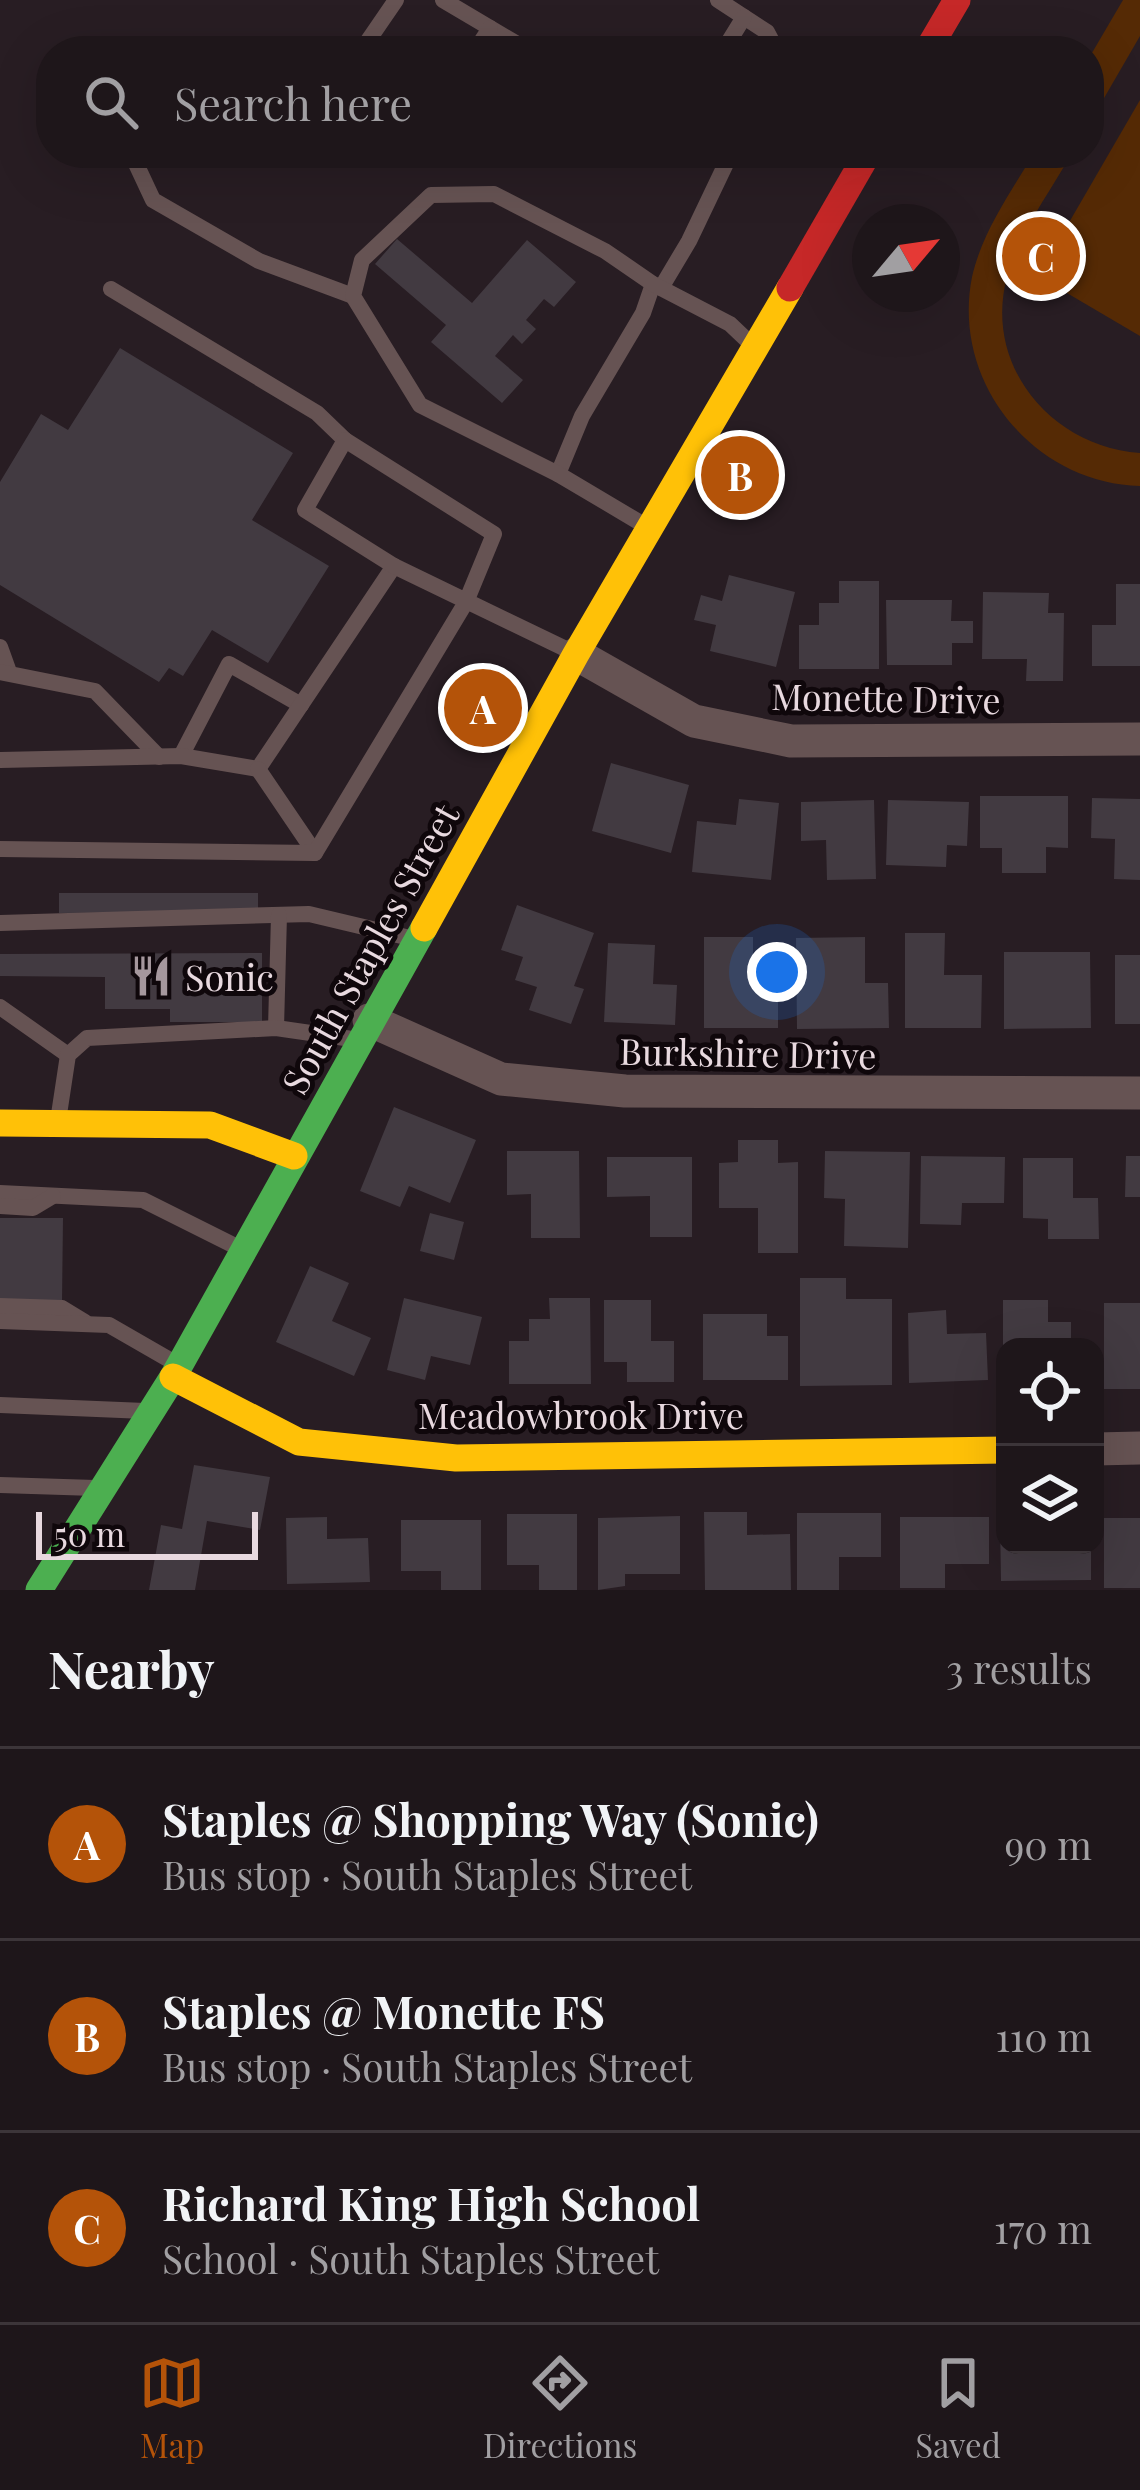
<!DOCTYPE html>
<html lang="en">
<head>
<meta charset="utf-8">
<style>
	body { margin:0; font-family:"Playfair Display",serif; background:#261f23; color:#f1f3f6 }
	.controls { position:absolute; right:36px; bottom:36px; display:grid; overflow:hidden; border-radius:24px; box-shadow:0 12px 48px #0002 }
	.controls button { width:108px; height:108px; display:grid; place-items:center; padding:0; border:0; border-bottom:3px solid #3c3539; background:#1e161a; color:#f1f3f6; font:60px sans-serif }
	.compass { position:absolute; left:852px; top:204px; width:108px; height:108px; border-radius:50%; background:#1e161a; box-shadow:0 12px 48px #0002; rotate:61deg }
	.scale { position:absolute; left:36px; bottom:30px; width:222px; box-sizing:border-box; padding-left:12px; border:6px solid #e8d9df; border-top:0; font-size:33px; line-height:42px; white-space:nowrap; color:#e8d9df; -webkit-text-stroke:9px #0f070b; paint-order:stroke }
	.you { position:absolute; left:777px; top:972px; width:42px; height:42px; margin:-30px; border:9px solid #fff; border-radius:50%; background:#1a73e8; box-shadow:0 0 0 18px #1a73e833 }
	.badge { display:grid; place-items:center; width:78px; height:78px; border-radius:50%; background:#b45309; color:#fff; font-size:39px; font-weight:700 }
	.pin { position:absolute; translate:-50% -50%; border:6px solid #fff; box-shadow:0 3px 12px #0006 }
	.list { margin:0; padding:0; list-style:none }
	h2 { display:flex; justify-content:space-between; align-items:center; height:156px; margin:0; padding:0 48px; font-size:51px }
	h2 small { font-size:39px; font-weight:400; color:#a19fa2 }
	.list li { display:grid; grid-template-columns:78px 1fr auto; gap:36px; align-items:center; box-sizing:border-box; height:192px; padding:0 48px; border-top:3px solid #3c3539 }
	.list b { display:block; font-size:45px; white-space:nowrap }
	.list p { margin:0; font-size:39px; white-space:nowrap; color:#a19fa2 }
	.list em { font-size:39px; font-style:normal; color:#a19fa2 }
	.icon { flex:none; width:66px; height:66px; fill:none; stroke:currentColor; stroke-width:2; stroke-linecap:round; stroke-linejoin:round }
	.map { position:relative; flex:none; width:1140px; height:1590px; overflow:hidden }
	.search { position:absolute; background:#1e161a; box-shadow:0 12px 48px #0002; left:36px; right:36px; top:36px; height:132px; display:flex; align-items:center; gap:30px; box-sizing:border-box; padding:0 42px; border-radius:48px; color:#a19fa2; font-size:45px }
	.sheet { height:732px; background:#1e161a }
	nav { display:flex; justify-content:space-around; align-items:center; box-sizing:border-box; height:168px; border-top:3px solid #3c3539; background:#1e161a; font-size:33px; color:#a19fa2 }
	nav a { display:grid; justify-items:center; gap:6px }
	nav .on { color:#b45309 }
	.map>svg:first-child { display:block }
</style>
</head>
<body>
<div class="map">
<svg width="1140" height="1590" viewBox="0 0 1140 1590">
	<rect width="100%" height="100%" fill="#281d23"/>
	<g fill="#552a05">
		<path d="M1123,0H1140V36L1089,124V58Z"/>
		<path d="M1140,100V336L1038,276Z"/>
		<path d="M1034,153H1072C1050,192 1019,233 1007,277C983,366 1052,447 1140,453V486C1034,483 951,383 972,277C982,232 1011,192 1034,153Z"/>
	</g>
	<g fill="#423a41">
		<path d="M397,239L472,303L527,240L576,282L554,307L544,299L526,320L536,329L522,344L513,335L495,356L523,380L502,403L431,342L446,325L375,264Z"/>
		<path d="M120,348L293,453L252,520L329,566L268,663L212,630L183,676L169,668L159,682L0,585V482L41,414L68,430Z"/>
		<path d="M729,575L795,592L776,667L710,651L716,625L694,620L701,595L722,601Z"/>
		<path d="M839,581H879V669H799V625H819V603H839Z"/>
		<path d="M1116,584H1140V666H1092V625H1116Z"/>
		<path d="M983,592L1049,593L1048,613H1064L1063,681H1026L1027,659H982Z"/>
		<path d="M886,600H952L951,621H973V643H952V665H887Z"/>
		<path d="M611,763L689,785L671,853L592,831Z"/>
		<path d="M980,796H1068V848L1046,847V873H1002V848H980Z"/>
		<path d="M1092,798L1140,799V880L1114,879L1115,839L1091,838Z"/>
		<path d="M739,799L779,803L771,880L692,872L697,821L736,825Z"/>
		<path d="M874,800L876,879L827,880L826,840L801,841V802Z"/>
		<path d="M888,800L969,802L967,846L947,845L946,867L886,865Z"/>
		<path d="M59,893H258V912L59,913Z"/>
		<path d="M517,905L594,933L574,986L584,989L571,1024L529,1010L537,987L515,980L523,957L501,950Z"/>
		<path d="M905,933H945L944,975H982L981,1028H905Z"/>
		<path d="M704,937H753V960H778V1028H704Z"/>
		<path d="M865,937V983H888L889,1028L797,1029L796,938Z"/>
		<path d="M608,943L655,945L653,984L677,985L675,1025L604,1022Z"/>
		<path d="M1004,952H1090L1091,1028L1004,1029Z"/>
		<path d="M262,953V1022H170V1009H105V977L0,976V954Z"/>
		<rect x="1115" y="955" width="25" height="69"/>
		<path d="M394,1107L476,1140L450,1203L409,1186L400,1207L360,1191Z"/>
		<path d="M738,1140H778V1163L798,1162V1253H758V1208H719V1163L738,1162Z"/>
		<path d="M507,1151H579L580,1238H531V1194L507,1195Z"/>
		<path d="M825,1151L910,1152L908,1248L844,1246L845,1199L824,1198Z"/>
		<path d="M921,1156L1005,1157L1004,1203H962L961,1225L920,1224Z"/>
		<path d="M1126,1156H1140V1197H1125Z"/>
		<path d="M607,1157H692V1237H650V1196L607,1197Z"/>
		<path d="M1023,1158H1073V1198H1098L1099,1239H1048V1219L1023,1218Z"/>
		<path d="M430,1213L464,1222L454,1260L420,1251Z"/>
		<path d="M0,1218H63L62,1302L0,1301Z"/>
		<path d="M310,1266L349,1283L332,1321L371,1338L354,1376L276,1342Z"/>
		<path d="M800,1278H846V1299H892V1385L800,1386Z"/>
		<path d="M404,1298L482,1317L470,1365L431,1356L425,1380L387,1370Z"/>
		<path d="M549,1298H590L591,1384H509V1341H529V1319H550Z"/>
		<path d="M604,1300H651V1341H674V1382H627V1362H604Z"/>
		<path d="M1003,1300H1048V1322H1071V1347H1003Z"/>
		<rect x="1104" y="1303" width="36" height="86"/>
		<path d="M946,1310L947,1334L986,1333L988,1380L909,1383L908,1313Z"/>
		<path d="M703,1314H767V1336H788V1380H703Z"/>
		<path d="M194,1465L270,1477L260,1530L207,1521L195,1590H149L161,1525L182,1529Z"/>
		<path d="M704,1512H747V1535L790,1534L791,1590H705Z"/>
		<path d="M797,1513H881V1557H839V1590H797Z"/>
		<path d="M507,1514H577V1590H539V1565H507Z"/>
		<path d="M680,1516V1574H625V1586L598,1590V1518Z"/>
		<path d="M327,1517V1539L368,1538L370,1582L287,1584L286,1518Z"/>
		<path d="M900,1517H989V1564H945V1588H900Z"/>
		<rect x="1104" y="1518" width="36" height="70"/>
		<path d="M401,1520H481V1590H441V1571H401Z"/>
		<path d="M1000,1520H1005V1545H1091V1580L1001,1581Z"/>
	</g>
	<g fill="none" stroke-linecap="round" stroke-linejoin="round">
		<g stroke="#665353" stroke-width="16">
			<path d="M443,0L529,51"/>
			<path d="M718,0L767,32L777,51"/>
			<path d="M197,51L202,44"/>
			<path d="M361,51L396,0"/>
			<path d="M475,51L490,28"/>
			<path d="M723,51L744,17"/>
			<path d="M131,153L153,200L259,261L353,296"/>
			<path d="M661,288L689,241L731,153"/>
			<path d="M111,289L317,413L345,440"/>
			<path d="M558,474L582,416L643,313L653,284"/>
			<path d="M644,525L558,474L420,405L353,296L362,260L431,195L494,194L605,251L653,284L730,324L750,343"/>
			<path d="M0,647L9,672"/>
			<path d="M0,672L95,691L159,757"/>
			<path d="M181,756L229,664L301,705"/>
			<path d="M0,760L181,756L258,769L394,566"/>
			<path d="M258,769L315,853"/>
			<path d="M0,849L315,853L466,602L494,534L345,440L305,510L394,566L570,651"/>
			<path d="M0,923L309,914L410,938"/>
			<path d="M0,1007L68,1055"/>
			<path d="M276,1028L279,915"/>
			<path d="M58,1121L68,1055L87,1038L276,1028L352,1039"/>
			<path d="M0,1193L143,1200L237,1247"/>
			<path d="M0,1206L33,1208L53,1196"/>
			<path d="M0,1306L62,1308L85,1322"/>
			<path d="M0,1321L109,1325L175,1363"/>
			<path d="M0,1405L145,1411"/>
			<path d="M0,1485L95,1488"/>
		</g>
		<g stroke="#665353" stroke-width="33">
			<path d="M576,654L694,721L791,741L1140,739"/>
			<path d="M369,1020L501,1079L625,1091L1140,1093"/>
			<path d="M1095,1449L1140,1448"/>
		</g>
		<path stroke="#4caf50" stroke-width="27" d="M39,1590L173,1377L424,928"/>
		<g stroke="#ffc107" stroke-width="27">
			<path d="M424,928L576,654L790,288"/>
			<path d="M0,1123L210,1125L294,1156"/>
			<path d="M173,1377L299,1442L456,1458L1005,1450"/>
		</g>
		<g stroke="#c62828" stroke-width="27">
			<path d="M927,51L957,0"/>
			<path d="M790,288L868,153"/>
		</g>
	</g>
	<defs>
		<g id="restaurant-bare" transform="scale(3.24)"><path d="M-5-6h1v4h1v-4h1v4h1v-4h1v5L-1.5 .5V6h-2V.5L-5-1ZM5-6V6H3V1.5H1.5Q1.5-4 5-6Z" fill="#a5979d" stroke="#0f070b" stroke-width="2.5" paint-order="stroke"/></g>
	</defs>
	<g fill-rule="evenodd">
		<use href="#restaurant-bare" x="151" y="976"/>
	</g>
	<g text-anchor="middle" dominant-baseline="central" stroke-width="10" stroke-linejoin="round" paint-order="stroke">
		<g font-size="36" fill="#e8d9df" stroke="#0f070b">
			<text transform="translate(886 697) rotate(1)">Monette Drive</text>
			<text transform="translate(369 948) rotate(-61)">South Staples Street</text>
			<text transform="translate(748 1052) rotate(1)">Burkshire Drive</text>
			<text x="581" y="1414">Meadowbrook Drive</text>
		</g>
		<g font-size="36" fill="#e8d9df" stroke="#0f070b" text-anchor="start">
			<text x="185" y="976">Sonic</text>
		</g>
	</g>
</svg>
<div class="controls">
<button><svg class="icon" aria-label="locate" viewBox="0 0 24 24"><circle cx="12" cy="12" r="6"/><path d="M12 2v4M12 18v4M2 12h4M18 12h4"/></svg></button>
<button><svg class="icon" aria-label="layers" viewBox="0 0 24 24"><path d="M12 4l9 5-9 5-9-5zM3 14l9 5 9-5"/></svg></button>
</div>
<svg class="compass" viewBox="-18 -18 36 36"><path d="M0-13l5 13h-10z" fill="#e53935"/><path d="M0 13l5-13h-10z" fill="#a19fa2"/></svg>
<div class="scale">50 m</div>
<div class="you"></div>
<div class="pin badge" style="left:483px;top:708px">A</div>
<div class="pin badge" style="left:740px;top:475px">B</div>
<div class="pin badge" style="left:1041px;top:256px">C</div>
<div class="search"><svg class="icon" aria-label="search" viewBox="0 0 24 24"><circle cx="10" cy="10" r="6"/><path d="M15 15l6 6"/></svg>Search here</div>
</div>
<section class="sheet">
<h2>Nearby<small>3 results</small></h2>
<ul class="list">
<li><span class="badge">A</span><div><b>Staples @ Shopping Way (Sonic)</b><p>Bus stop · South Staples Street</p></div><em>90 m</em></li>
<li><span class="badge">B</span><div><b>Staples @ Monette FS</b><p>Bus stop · South Staples Street</p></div><em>110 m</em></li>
<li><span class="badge">C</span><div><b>Richard King High School</b><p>School · South Staples Street</p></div><em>170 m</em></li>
</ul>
</section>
<nav>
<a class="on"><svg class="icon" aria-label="map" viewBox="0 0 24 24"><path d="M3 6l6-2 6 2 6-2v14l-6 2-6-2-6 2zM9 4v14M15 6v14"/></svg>Map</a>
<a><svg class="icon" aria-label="directions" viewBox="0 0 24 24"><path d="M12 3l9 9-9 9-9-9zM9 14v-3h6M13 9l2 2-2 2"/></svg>Directions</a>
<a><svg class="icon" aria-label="saved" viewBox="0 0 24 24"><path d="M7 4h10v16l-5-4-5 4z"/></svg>Saved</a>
</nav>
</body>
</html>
